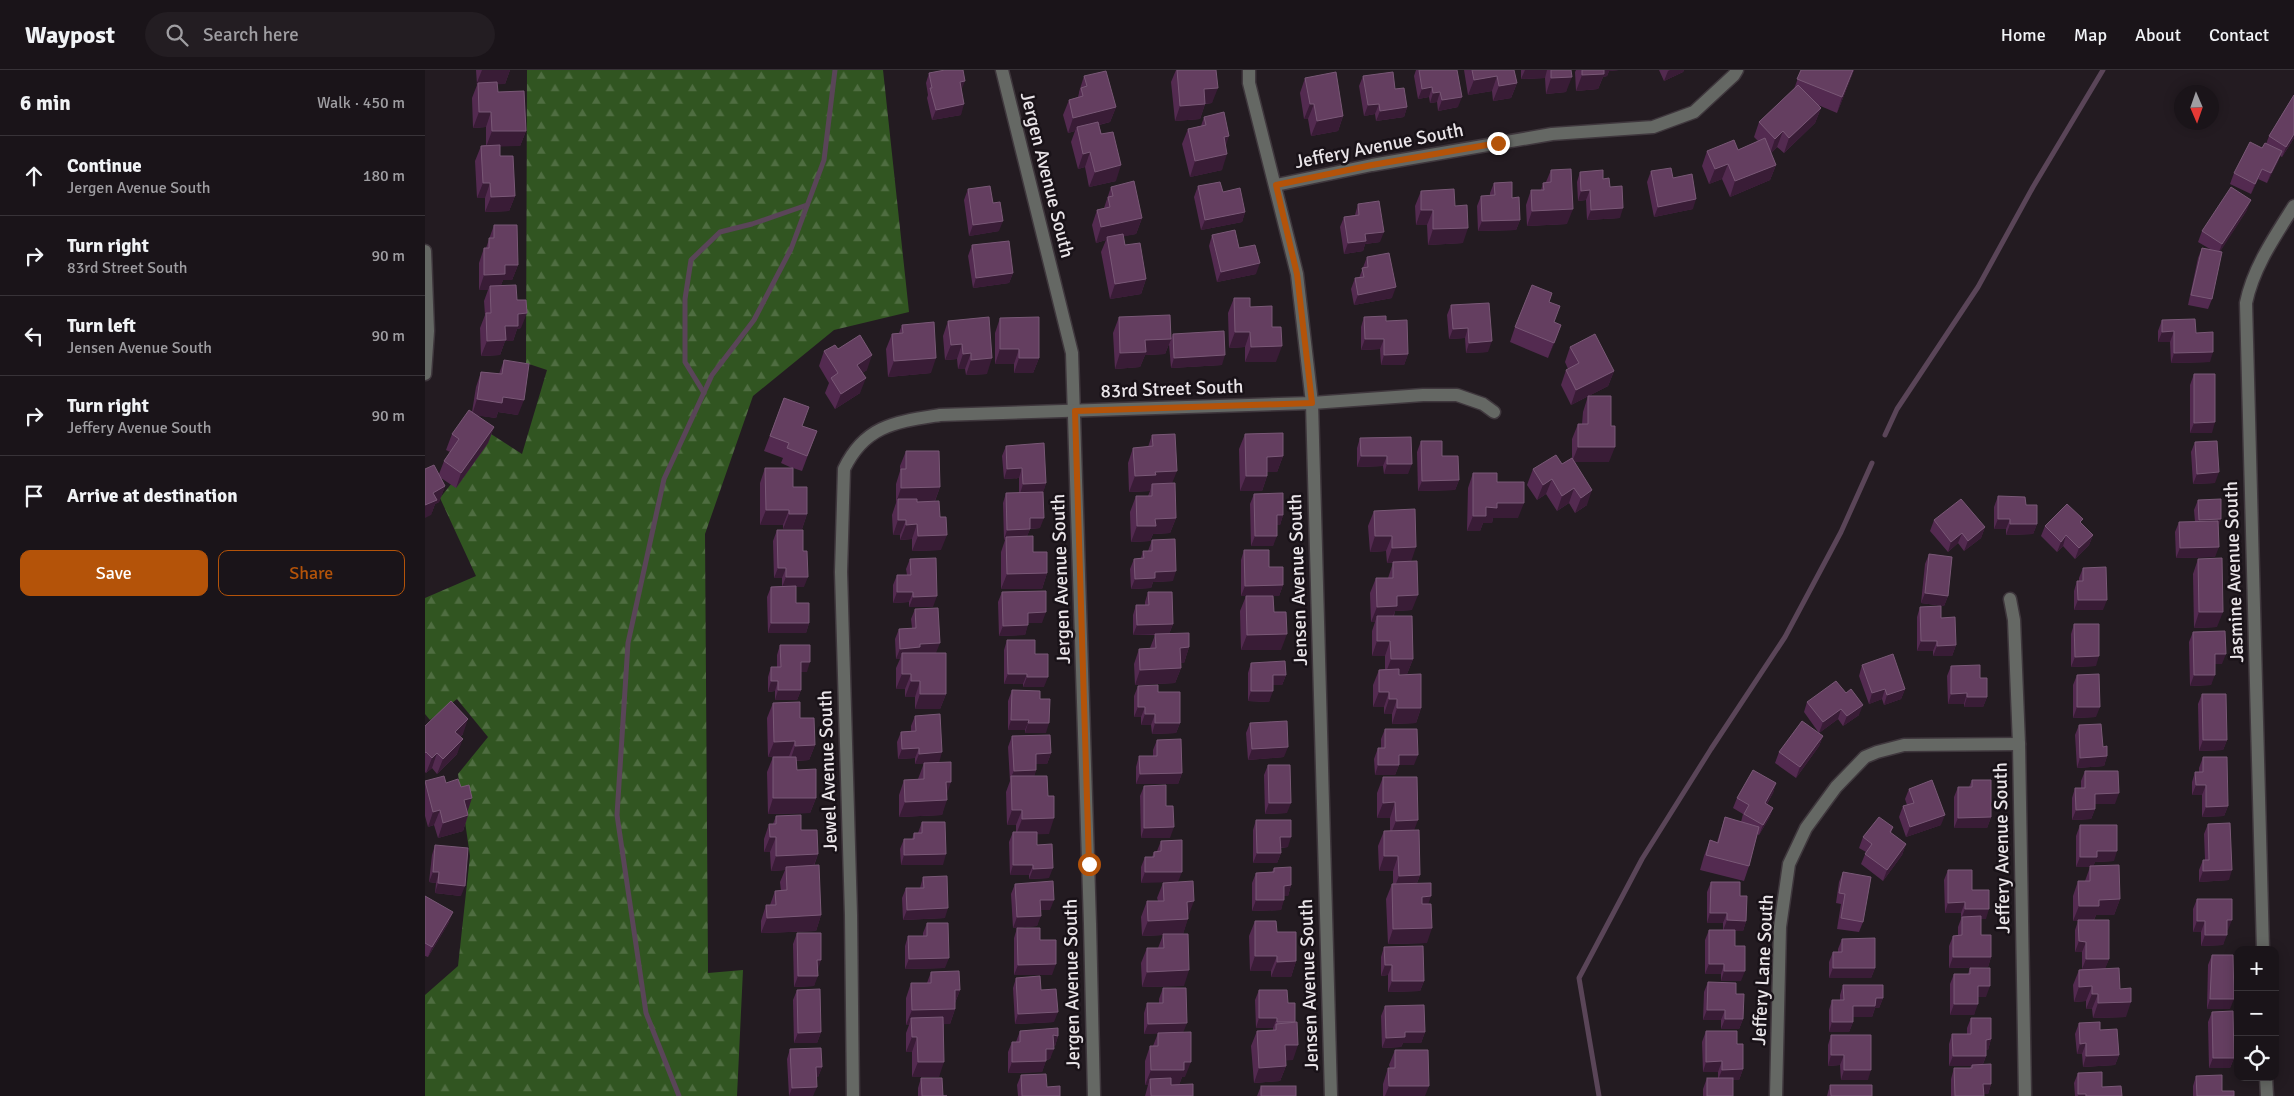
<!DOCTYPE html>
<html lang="en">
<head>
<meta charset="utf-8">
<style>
	body { margin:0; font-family:Signika,sans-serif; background:#231d22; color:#f1f3f6 }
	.controls { position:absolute; right:15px; bottom:15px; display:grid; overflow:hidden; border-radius:10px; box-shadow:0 2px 12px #0003 }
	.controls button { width:45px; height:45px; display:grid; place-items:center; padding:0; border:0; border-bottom:1px solid #383338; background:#1a1419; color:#f1f3f6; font:25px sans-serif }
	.compass { position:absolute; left:1749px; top:15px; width:45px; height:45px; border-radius:50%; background:#1a1419; box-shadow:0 2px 12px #0003; rotate:178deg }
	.stop { position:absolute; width:15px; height:15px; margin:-11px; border:4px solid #b45309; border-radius:50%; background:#fff }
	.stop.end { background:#b45309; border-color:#fff; box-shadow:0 1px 5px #0008 }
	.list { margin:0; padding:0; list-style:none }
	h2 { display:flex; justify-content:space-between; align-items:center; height:65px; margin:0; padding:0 20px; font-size:21px }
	h2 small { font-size:16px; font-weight:400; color:#9f9ea2 }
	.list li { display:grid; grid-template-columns:32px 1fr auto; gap:15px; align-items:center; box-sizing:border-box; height:80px; padding:0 20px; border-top:1px solid #383338 }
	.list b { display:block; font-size:19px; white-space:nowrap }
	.list p { margin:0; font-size:16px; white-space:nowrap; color:#9f9ea2 }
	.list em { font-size:16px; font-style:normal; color:#9f9ea2 }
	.actions { display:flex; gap:10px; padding:15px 20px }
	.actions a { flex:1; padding:11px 0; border:1px solid #b45309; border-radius:10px; text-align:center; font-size:18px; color:#b45309 }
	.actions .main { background:#b45309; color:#fff }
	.icon { flex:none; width:28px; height:28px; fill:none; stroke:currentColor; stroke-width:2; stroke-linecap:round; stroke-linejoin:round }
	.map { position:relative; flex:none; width:1869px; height:1026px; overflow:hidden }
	header { display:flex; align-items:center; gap:30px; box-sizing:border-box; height:70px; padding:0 25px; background:#1a1419; border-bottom:1px solid #383338 }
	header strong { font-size:24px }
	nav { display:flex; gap:28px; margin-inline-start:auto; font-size:18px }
	.search { width:350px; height:45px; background:#231d22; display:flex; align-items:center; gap:12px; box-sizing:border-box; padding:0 18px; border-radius:28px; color:#9f9ea2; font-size:19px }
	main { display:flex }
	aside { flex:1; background:#1a1419 }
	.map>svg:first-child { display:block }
</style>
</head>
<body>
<header>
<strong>Waypost</strong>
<div class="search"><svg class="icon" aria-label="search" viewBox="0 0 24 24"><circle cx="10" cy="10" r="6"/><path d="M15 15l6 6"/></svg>Search here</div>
<nav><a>Home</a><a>Map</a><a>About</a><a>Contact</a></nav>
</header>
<main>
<aside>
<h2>6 min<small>Walk · 450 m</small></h2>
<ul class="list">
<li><svg class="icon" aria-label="ahead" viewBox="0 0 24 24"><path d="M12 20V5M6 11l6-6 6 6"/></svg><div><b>Continue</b><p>Jergen Avenue South</p></div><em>180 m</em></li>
<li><svg class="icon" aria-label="right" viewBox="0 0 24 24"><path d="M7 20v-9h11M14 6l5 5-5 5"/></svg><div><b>Turn right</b><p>83rd Street South</p></div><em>90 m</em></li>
<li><svg class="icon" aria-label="left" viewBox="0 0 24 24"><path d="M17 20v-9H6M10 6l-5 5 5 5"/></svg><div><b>Turn left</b><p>Jensen Avenue South</p></div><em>90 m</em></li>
<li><svg class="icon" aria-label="right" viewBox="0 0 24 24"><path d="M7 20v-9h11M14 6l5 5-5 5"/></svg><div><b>Turn right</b><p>Jeffery Avenue South</p></div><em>90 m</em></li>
<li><svg class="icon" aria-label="arrive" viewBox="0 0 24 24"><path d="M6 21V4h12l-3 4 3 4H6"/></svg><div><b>Arrive at destination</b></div></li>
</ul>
<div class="actions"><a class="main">Save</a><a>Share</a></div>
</aside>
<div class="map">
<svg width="1869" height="1026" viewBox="0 0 1869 1026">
	<defs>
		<pattern id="forest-firs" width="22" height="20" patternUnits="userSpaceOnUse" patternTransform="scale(1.25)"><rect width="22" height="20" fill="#315521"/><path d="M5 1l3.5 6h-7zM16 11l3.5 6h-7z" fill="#4f6d41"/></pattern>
	</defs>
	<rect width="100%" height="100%" fill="#231b21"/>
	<path fill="url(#forest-firs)" d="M102,0H458L484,242L409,260L328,326L280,464L283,903L318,900L312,1026H0V925L33,896L45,786L33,704L63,667L32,629L5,650L0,644V528L51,506L15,428L66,364L97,384L122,300L101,293Z"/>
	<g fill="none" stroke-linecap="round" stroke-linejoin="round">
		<g stroke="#5a4558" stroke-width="5">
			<path d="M279,323L260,292V229L266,190L295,162L327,154L382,135"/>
			<path d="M1460,365L1472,339L1553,217L1608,117L1678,0"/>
			<path d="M254,1026L221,943L192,745L203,573L239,409L287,305L329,250L366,179L399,90L410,0"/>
			<path d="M1174,1026L1154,908L1217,789L1286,679L1360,567L1416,462L1447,393"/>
		</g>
		<g stroke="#3f373d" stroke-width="15">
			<g id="minor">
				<path d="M577,0L647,283L665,854L669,1026"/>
				<path d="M824,0V13L872,204L887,333L906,1026"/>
				<path d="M851,115L947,95L1127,64L1228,57L1269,42L1309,5L1312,0"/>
				<path d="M0,181L3,261L0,304"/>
				<path d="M1585,529L1589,550L1594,674L1600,1026"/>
				<path d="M1838,880L1821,233C1828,198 1850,166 1869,136"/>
				<path d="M1841,1007L1842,1026"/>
				<path d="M428,1026L426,845L416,502L419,399C440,355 471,352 515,345L887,333L998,325H1032L1058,334L1069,342"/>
				<path d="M1351,1026L1355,857L1364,794L1381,758L1411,717L1440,687L1452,682L1479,675L1594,674"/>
			</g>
		</g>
		<use href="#minor" stroke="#656864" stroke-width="12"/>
	</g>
	<g fill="#532a50">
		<path d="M51,0H85L80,14H72L73,22L101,61L95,76H75V86L90,126L84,141L60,142V128H52L50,91L56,76L61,75V57L48,58L47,28L52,15Z"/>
		<path d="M751,0H791L787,33L780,34L775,49L750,51L746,12Z"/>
		<path d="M991,0H1032L1033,37L1013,41L1012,32L1005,33L1004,27L993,29L989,6Z"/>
		<path d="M1039,0H1089L1092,13L1086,28L1068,31L1067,21L1043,25Z"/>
		<path d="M1096,0H1146L1141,22L1121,24L1120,8L1096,9Z"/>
		<path d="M1151,0H1194L1184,1L1182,6L1178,7L1173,19L1151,21L1150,2Z"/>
		<path d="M1234,0H1259L1258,2L1239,11Z"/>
		<path d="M1376,0H1429L1412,43L1393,35L1396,38L1390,53L1359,83L1352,77L1346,83L1351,95L1345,110L1305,127L1297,109L1284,114L1277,96L1282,81L1313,80L1333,71L1329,67L1334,52L1369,19Z"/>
		<path d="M504,3L537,21L536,45L507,50L502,28L503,25L501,13Z"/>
		<path d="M659,6L691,37L685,52L674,55L691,111L664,117L660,97L653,99L646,72L650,61L643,63L638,45L644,30L653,27L654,23V22Z"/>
		<path d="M938,6L970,19L982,37L979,47L951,51L950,44L939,46L934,16Z"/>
		<path d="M880,8L918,46L913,61L886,66L883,49H879L875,23Z"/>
		<path d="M1869,25V68L1857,87L1855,86L1842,113L1833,109L1826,124L1805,114L1809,103L1841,74L1844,66Z"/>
		<path d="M779,47L800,76L797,100L765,107L757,74L763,59L776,56Z"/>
		<path d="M1126,100L1142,154L1102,156L1101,135L1106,120H1116L1118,113L1121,112Z"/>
		<path d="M1226,101L1248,108L1268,139L1229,147L1222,112Z"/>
		<path d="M1155,102L1178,109L1185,117L1195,148L1162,150L1161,130L1153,131L1152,112Z"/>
		<path d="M1069,113L1087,128L1095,150L1091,160L1053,161L1052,136L1056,126H1065V123Z"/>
		<path d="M773,116L798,122L820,142L817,152L776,160L769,127Z"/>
		<path d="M686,117L717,148L711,164L698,166L700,175L721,209L716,224L685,229L676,182L681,170L671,173L667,155L672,140L679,138Z"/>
		<path d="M543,119L568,133L574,161L544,166L539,130Z"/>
		<path d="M996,121L1030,136L1038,173L1003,175L1002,155H991L990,136Z"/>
		<path d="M933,134L955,172L940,174L938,181L919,184L915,157L919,147L930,145Z"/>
		<path d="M1822,140L1795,181L1787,229L1783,239L1763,235L1773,188L1777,178L1785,179L1773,172L1777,161Z"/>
		<path d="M69,155L93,195L87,210H78L76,215L92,230L96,258L92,259L88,271H80L75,285L56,286L55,258L60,245L59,231L63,220H54V193L59,178H61Z"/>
		<path d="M787,165L814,178L831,204L792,212L784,176Z"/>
		<path d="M547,175L588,203L584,213L548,218L543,186Z"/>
		<path d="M942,187L967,228L929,235L926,219L930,208H934Z"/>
		<path d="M809,228L825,237L847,257L851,292H820V277L804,278L803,243Z"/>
		<path d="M1124,232L1129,252L1136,255L1123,288L1085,272L1090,257Z"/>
		<path d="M1026,235L1063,282L1041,283L1040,268L1024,269L1022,245Z"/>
		<path d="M694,247L746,269L740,284L720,285L715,297L690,299L688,263Z"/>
		<path d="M939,247L961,251L983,284L979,295H956L955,279L936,280V257Z"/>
		<path d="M575,248L614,288L608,303H589V294H570V263Z"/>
		<path d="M1737,250L1771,263L1785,292L1746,293L1745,272H1733V261Z"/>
		<path d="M523,251L562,304L541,305L540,299H533L532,289L520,290L518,266Z"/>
		<path d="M477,255L506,303L463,307L461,279L467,264L474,263Z"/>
		<path d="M748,264L797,295L746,298L744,274Z"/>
		<path d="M1145,277L1189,301L1183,316L1146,335L1136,315L1141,300L1143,299L1140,292Z"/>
		<path d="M413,279L442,300L437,303L435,323L410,339L400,323L404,313L394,296L399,281Z"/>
		<path d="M79,290L93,345L73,342L71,348L51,345L69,357L63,373L31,418L16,408L20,416L14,432L10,434L6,445L14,404L19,391L25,382L21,380L27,364L47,342L51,317L56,302L74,304Z"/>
		<path d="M1769,304L1787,363H1765V315Z"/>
		<path d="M1163,326L1184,392H1150L1162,435L1150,443L1144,433L1132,441L1121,424L1112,430L1102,415L1108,399L1137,394L1147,388V369L1153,354H1157L1158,342Z"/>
		<path d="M359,328L377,356L392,361L377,401L368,398V417L382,444L377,459H358V455H335V413L340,398H367L356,393L358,388L339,381Z"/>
		<path d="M820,364L858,386L852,402H842V406L837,421H815L814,379Z"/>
		<path d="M727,365L747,413L751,448L745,463L728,464L725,471L706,472L705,442L711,426H723L725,421L704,422L703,393L708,378L723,377Z"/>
		<path d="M986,367L983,404H959L958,396L932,397V378L935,368Z"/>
		<path d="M996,371L1017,386L1034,410L1030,420L993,421L992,382Z"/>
		<path d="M1770,372L1790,413L1768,414L1766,382Z"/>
		<path d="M581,376L621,413L618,422L615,458L605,459L602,466L608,482L622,503L617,519H576V482L580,470H579L578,433L581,423H594V408L579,409L577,386Z"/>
		<path d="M481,381L515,417L510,431L516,480L487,481V469L475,470V465H468L467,445L471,433V414L475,401V396Z"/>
		<path d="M1048,403L1072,412L1093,448H1068L1067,453H1058L1055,461H1042L1043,418Z"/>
		<path d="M829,424L858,445L855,455H852L848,476H826L825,434Z"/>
		<path d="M1573,426L1601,435L1612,454L1608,464L1581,465V459H1569V437Z"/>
		<path d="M1773,430L1794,457L1790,487L1751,488L1750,462L1754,452H1770L1769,440Z"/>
		<path d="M949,441L986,491L987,540L970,541L969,546L988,589L982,604H974L996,638L991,653L967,654V644H959V637H948V615L954,600L960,599V586H947V561L950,552H946L945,523L951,508H963L968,493H962L961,481L945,482L943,456Z"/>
		<path d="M1509,450L1560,457L1556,468L1539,481L1533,473L1523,482L1505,461Z"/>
		<path d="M1620,456L1668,465L1664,475L1650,489L1638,476L1632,482L1616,466Z"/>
		<path d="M352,460L379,517H371V533L384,553L381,563H343L342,527L346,517L357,516V508H349L348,471Z"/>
		<path d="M727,470L748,511L728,512L726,518L706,519L705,499L709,489L716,488L718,481H723Z"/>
		<path d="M819,480L844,497L858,515L854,526H848L849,542L856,580H816L815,541L821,526H816V490Z"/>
		<path d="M1504,484L1523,526L1519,536L1496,533L1500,494Z"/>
		<path d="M485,489L508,537H484V532L468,533V515L472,505H482L481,499Z"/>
		<path d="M1773,489L1792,557L1769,558L1768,504Z"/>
		<path d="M1658,498L1678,540H1649V521L1652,511H1654V508Z"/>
		<path d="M577,522L617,553H603L600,565L574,566L573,532Z"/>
		<path d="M723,522L748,554L744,564L764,577L759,593H756V598L750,613L710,615L709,594L714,579L725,578L730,565H708V545L711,535H720V532Z"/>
		<path d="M1495,537L1516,548L1531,575L1527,586H1508V581H1492V547Z"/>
		<path d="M490,539L511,583L521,624L515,639H490V627H480V619H471V598L475,589H471L470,569L474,559L487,558L486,549Z"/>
		<path d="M1649,554L1671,596L1646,597V564Z"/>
		<path d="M1768,562L1797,594H1790L1786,615L1765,616L1764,572Z"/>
		<path d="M582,570L610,584L619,617H598V614H579V580Z"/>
		<path d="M355,575L382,602H376V620L372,630H350V621L343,622V607L346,597H352V585Z"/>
		<path d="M826,593L861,605L857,615H848L844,632L823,631V603Z"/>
		<path d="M1437,595L1480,619L1476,629L1459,635L1457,629L1444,634L1434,606Z"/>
		<path d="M1526,596L1555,608L1562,627L1558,637H1539V634H1523L1522,606Z"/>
		<path d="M1652,605L1671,647L1648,648V615Z"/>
		<path d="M713,616L733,622L755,653L751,663L727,664L726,655H716V647H709V626Z"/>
		<path d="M587,620L615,629L621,663H600V660H583V631Z"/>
		<path d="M1421,623L1434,645L1418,656L1413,649L1394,663L1379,642L1382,632Z"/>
		<path d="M1777,624L1802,670L1798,680L1774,681L1773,634Z"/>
		<path d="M348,633L375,648L390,675L384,690L371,691L372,700L391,728L385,743L343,744L342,702L348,687H364H343L342,648Z"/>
		<path d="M490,646L514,692L522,724L517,745L474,747V725L479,710L493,709L499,693L490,694V688L473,689L472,672L476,662L486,661V656Z"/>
		<path d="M825,653L859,687L823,690L821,663Z"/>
		<path d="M1654,655L1678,677L1682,686L1679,696L1652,698L1650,665Z"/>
		<path d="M0,656L38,664L35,667L32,684L12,704L7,698L1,703L0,702Z"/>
		<path d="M960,659L989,695H974L970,705H950L949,689L953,678H956V669Z"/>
		<path d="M587,666L626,683L622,694H611V700L609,706L624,764H612V775L624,808L604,809V805H585L584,772L588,762H591V755H582L581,722L585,711L583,677Z"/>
		<path d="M1398,666L1394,676L1371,708L1350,693L1354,682Z"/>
		<path d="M732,670L757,703L753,714H711V697L714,686H728V680Z"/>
		<path d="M1778,687L1803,736L1799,746L1777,747V725H1767V712L1770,702H1774V698Z"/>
		<path d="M843,695L862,743L840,744L839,705Z"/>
		<path d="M1660,701L1690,734H1670V739L1666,749L1647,750V728L1650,718H1656V711Z"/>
		<path d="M958,707L989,760L995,805L992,813L1003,834L1002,873L963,874L961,829L967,814H968V801H954L953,776L959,761H965V748H952V723Z"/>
		<path d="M1547,710L1566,747L1562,758H1529V727L1533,717H1544Z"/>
		<path d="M0,711L21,713L42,742L43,745L38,761L13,768L9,755L3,757L0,746Z"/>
		<path d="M1351,713L1348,723L1342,734L1348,738L1344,748L1334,765L1332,764L1324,796L1319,811L1275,800L1279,786L1285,770L1292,772L1300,747L1316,752L1318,744L1308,738L1312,728Z"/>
		<path d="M719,716L741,736L745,768H716L715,726Z"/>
		<path d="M1484,719L1516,755L1481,767L1474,747L1478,736L1482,735L1480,729Z"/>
		<path d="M351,746L376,760L393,784L389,796L396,845L391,861L336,863V851L341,835H345L350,821H356L355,812L360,800L346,801L345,782H339V769L344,754H348Z"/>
		<path d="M831,750L863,777L856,778V783L852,793H828V760Z"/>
		<path d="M497,752L518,795H476L475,779L479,769H487L489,763H493Z"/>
		<path d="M1783,754L1804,810L1774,812V800L1778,790H1780L1779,764Z"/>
		<path d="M1655,755L1689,791L1670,792L1668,796L1695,829L1689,845H1671L1669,850L1684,889L1680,898L1695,919L1701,947L1668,948L1667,939H1661V931L1649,932L1648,915L1654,900L1657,899V882H1650V860L1653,851H1648V826L1653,811H1660L1665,797H1651V766Z"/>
		<path d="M1468,757L1466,763L1481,774L1477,785L1458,811L1436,794L1441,782L1434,778L1438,767Z"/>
		<path d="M736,771L757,802L716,813V797L720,787H727L729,782L732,781Z"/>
		<path d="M10,775L36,826L10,823L11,813L4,812L7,785Z"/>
		<path d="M849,798L866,815L863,826H859L856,840L827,841V813L831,803L847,802Z"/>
		<path d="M1523,800L1547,820L1561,849H1556V865L1566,887L1563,897L1524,898V876L1528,866H1533V857L1536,849V843H1520L1519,810Z"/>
		<path d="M1418,802L1438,852L1434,862L1412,859L1416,834L1411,833L1414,812Z"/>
		<path d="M498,807L520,848L478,850L477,828L481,818H495Z"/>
		<path d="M1286,812L1315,826L1321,851L1318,861H1310V876L1316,911H1296V904H1280V870L1284,860H1298V853H1282V822Z"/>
		<path d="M738,813L763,847L758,864L759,916L717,917L716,893L722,878H733L738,865L717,866L716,847L722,831H733L732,828Z"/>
		<path d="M590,814L625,840H616L612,856L588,858L586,824Z"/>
		<path d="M0,826L24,852L3,887L0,886Z"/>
		<path d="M1772,829L1803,860H1802L1798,875L1776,876V862H1768V839Z"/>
		<path d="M830,851L852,862L871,891L866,907H846V901H825L824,866Z"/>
		<path d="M502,853L520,898L480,899V876L483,866H498V863Z"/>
		<path d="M592,858L615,870L627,905H589V868Z"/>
		<path d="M372,863L393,900L389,916L369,917L368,874Z"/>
		<path d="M1417,869L1450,898L1446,908H1404V892L1408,882H1413V879Z"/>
		<path d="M959,877L999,911L995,921L963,922V905L956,906V887Z"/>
		<path d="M1787,885L1805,939H1782L1783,895Z"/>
		<path d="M1545,898L1561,927H1553L1549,945H1525V914L1529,904H1543Z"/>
		<path d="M506,902L535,920L530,933V939L525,954H519L514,1007H487V982H481V963L484,955H481V928L486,913H502Z"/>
		<path d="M591,908L616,920L629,952L590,954L588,918Z"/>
		<path d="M1283,912L1311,924L1318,949L1314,959H1296V950H1278L1279,922Z"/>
		<path d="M1418,915L1458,928L1454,938H1450L1447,947H1428V952L1424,962H1404V940L1407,930H1415V925Z"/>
		<path d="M738,918L758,963L760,1007H757L754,1015L768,1026H720L723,1015H720V991L725,976H728L733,963L719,964V943L722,933H734V929Z"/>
		<path d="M372,920L396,962L392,973H369L368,930Z"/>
		<path d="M834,920L863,933L868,990H861V996L855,1011L829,1013L826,976L832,961L848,960V958H831L830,930Z"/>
		<path d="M960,936L1000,962L996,973H978L976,977L957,978L956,946Z"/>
		<path d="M1787,942L1809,988L1805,998H1784L1783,952Z"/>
		<path d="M1546,948L1566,969L1563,980H1561V986L1558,994L1566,1014L1563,1024H1558L1559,1026H1526V1009L1529,998H1545L1546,996H1524V974L1527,964H1542V958Z"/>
		<path d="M1654,953L1675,960L1694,985L1690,995L1658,997L1657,984H1652L1650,964Z"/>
		<path d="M595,961L633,966L630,976H628L625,989L621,990L617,1002L583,1003V982L587,972H591Z"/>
		<path d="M1281,961L1312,974L1318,999L1314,1010H1308V1026H1278V1019L1282,1008H1293V1002H1278L1277,972Z"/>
		<path d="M1406,965L1443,1010H1416L1415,995L1403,996V975Z"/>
		<path d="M365,979L397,997L393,1007H391L388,1026H364L362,989Z"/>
		<path d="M970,980L1000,1026H958V1014L963,998H965L964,995Z"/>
		<path d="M1653,1003L1677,1017L1697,1026H1650L1649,1013Z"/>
		<path d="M596,1005L622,1017L635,1026H593L592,1015Z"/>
		<path d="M1771,1006L1797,1021L1809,1026H1768V1016Z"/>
		<path d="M496,1008L518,1026H522H493V1018Z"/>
		<path d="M1405,1015L1447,1026H1402Z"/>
		<path d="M836,1016L871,1026H832Z"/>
	</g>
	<g fill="#391c36">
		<path d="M57,0H85L80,14L53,15V13L51,15Z"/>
		<path d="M1100,0H1122L1120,8L1096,9Z"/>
		<path d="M1175,0H1194L1184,1L1182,6L1178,7L1173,19L1151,21L1157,5Z"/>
		<path d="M1245,0H1259L1258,2L1239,11L1243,1Z"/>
		<path d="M1428,0H1429L1412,43L1417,27Z"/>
		<path d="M1072,6L1067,21L1043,25L1049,10Z"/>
		<path d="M1147,7L1141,22L1121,24L1126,8Z"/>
		<path d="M540,11L536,21L535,12Z"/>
		<path d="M1092,13L1086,28L1068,31L1074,16Z"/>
		<path d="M1007,17L1004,27L993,29L997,19Z"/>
		<path d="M793,18L787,33L773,34L779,19Z"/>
		<path d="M1015,22L1012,32L1005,33L1008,23Z"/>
		<path d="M1037,27L1033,37L1013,41L1017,30Z"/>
		<path d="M539,34L536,45L507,50L511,40Z"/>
		<path d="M780,34L775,49L750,51L755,36Z"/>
		<path d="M885,34H889L883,49H879Z"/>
		<path d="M954,34L950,44L939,46L943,35Z"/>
		<path d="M691,37L685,52L652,60V57L650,61L643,63L648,48Z"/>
		<path d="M982,37L979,47L951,51L955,41Z"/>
		<path d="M1396,38L1390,53L1359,83L1364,68Z"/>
		<path d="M54,42H66L61,57L48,58Z"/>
		<path d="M918,46L913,61L886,66L892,51Z"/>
		<path d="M67,61H101L95,76L61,77Z"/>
		<path d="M1358,61L1352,77L1345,84L1350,69Z"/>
		<path d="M1869,64V68L1857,87L1861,77Z"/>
		<path d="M804,66L799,81V67Z"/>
		<path d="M1857,81L1853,92L1842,113L1846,103Z"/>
		<path d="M665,82L660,97L653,99L658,84Z"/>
		<path d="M802,84L797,100L765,107L770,91Z"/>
		<path d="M1303,94L1297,109L1284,114L1290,99Z"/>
		<path d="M696,95L691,111L664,117L670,102Z"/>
		<path d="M1351,95L1345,110L1305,127L1310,111Z"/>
		<path d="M1837,99L1833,109L1826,124L1830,114Z"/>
		<path d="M58,113H65L60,128H52Z"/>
		<path d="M1165,120L1161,130L1153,131L1156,121Z"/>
		<path d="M90,126L84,141L60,142L66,127Z"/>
		<path d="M1271,129L1268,139L1229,147L1233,137Z"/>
		<path d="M1826,130L1822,140L1793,185L1797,174Z"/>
		<path d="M1198,138L1195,148L1162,150L1166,140Z"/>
		<path d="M1148,139L1142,154L1102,156L1107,141Z"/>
		<path d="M996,140H1008L1002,155H991Z"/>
		<path d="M820,142L817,152L776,160L780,150Z"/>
		<path d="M717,148L711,164L682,170V167L681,170L671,173L676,157Z"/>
		<path d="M1095,150L1091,160L1053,161L1057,151Z"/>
		<path d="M578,151L574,161L544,166L548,155Z"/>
		<path d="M1043,158L1038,173L1003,175L1008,159Z"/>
		<path d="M959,162L955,172L940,174L938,181L919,184L923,173L940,164Z"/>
		<path d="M835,193L831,204L792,212L796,202Z"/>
		<path d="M80,195H93L87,210H78L74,220L65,216L63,220H54L59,205Z"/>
		<path d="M588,203L584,213L548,218L551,208Z"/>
		<path d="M721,209L716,224L685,229L690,214Z"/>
		<path d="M971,217L967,228L929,235L933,225Z"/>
		<path d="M102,243L96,258L92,259L88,271H80L75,285L56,286L62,271L80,256L93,244Z"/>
		<path d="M1136,255L1131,270L1123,288L1129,273Z"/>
		<path d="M1043,258L1040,268L1024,269L1028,259Z"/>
		<path d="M1749,261L1745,272H1733L1737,262Z"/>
		<path d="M810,262H825L820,277L804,278Z"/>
		<path d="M746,269L740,284L720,285L715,297L690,299L695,283L720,270Z"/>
		<path d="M940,269H959L955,279L936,280Z"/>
		<path d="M1067,271L1063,282L1041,283L1044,273Z"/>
		<path d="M537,274L532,289L520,290L526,275Z"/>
		<path d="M857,276L851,292H820L826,277Z"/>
		<path d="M575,279H594L589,294H570Z"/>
		<path d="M1788,282L1785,292L1746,293L1749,283Z"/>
		<path d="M546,283L540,299H533L538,284Z"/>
		<path d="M983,284L979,295H956L959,285Z"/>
		<path d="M447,285L442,300L427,310L432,295Z"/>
		<path d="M800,285L797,295L746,298L749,288Z"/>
		<path d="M511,288L506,303L463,307L469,291Z"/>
		<path d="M567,288L562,304L541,305L546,290Z"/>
		<path d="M594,288H614L608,303H589Z"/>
		<path d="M1189,301L1183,316L1146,335L1151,320Z"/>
		<path d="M441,308L435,323L410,339L416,324Z"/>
		<path d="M78,327L99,330L93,345L73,342L71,348L47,345L52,329Z"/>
		<path d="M1790,352L1787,363H1765L1769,353Z"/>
		<path d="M69,357L63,373L31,418L36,403Z"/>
		<path d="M1153,377H1190L1184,392H1147Z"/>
		<path d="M858,386L852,402H836L842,387Z"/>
		<path d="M936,386H962L958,396L932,397Z"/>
		<path d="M962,394H987L983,404H959Z"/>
		<path d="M597,398L594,408L579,409L582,399Z"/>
		<path d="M752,401L746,416L727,414L725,421L704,422L710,406L730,402Z"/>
		<path d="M1794,402L1790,413L1768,414L1772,404Z"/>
		<path d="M821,406H842L837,421H815Z"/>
		<path d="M1127,409L1121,424L1112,430L1118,415Z"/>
		<path d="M1034,410L1030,420L993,421L997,411Z"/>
		<path d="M621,413L618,423L595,424L598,414Z"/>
		<path d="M20,416L14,432L10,434L6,445L0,448V435L8,423Z"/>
		<path d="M515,417L509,433H473V429L471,433L476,418Z"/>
		<path d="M1149,418L1144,433L1132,441L1137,426Z"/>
		<path d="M1167,420L1162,435L1150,443L1156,428Z"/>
		<path d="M1072,433H1099L1093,448H1068L1067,453H1058L1055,461H1042L1048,446L1061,437Z"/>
		<path d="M341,440H364L358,455H335Z"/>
		<path d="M364,444H382L377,459H358Z"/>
		<path d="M852,445H858L855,455H848Z"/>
		<path d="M605,448H619L615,458L601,459Z"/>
		<path d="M751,448L745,463L728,464L725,471L706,472L712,456L730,449Z"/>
		<path d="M1573,449H1585L1581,459H1569Z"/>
		<path d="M1796,449L1793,459L1770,460L1774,450Z"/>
		<path d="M473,450H481L475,465H468Z"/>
		<path d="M492,454L487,469L475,470L481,455Z"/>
		<path d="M1585,454H1612L1608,464L1581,465Z"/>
		<path d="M1560,457L1556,468L1539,481L1543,471Z"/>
		<path d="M605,459L601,469L581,467L580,470H579L582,460Z"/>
		<path d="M1537,463L1533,473L1523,482L1526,472Z"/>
		<path d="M522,465L516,480L487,481L493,466Z"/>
		<path d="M1641,465L1638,476L1632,482L1636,472Z"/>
		<path d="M1668,465L1664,475L1650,489L1654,478Z"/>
		<path d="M830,466H852L848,476H826Z"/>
		<path d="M950,466H967L961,481L945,482Z"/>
		<path d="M991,477L986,492L962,493L967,478Z"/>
		<path d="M1794,477L1790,487L1751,488L1755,478Z"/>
		<path d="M353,498H361L357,508H349Z"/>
		<path d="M751,501L748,511L728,512L726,518L706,519L710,509L730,502Z"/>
		<path d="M622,503L617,519H576L582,504Z"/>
		<path d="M361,507H383L379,517H357Z"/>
		<path d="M858,515L854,526H816L820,516Z"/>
		<path d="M472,522H488L484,532L468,533Z"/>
		<path d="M1500,523L1523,526L1519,536L1496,533Z"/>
		<path d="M993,525L987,540L970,541L966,551L952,546L950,552H946L952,537L972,526Z"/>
		<path d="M512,526L508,537H484L488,527Z"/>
		<path d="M1653,530H1682L1678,540H1649Z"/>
		<path d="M621,542L617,553H599L603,543Z"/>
		<path d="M1774,542H1798L1792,557L1769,558Z"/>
		<path d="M346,553H384L381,563H343Z"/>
		<path d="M748,554L744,564L708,565L712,555Z"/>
		<path d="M603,555L600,565L574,566L578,556Z"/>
		<path d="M862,564L856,580H816L822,565Z"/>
		<path d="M952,571H965L960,586H947Z"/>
		<path d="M1496,571H1512L1508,581H1492Z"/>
		<path d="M515,573L511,583H477L475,589H471L475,579L495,574Z"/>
		<path d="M1531,575L1527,586H1508L1512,576Z"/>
		<path d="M764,577L759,593H749L755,578Z"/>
		<path d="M1790,584H1801L1797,594H1786Z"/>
		<path d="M1674,586L1671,596L1646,597L1650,587Z"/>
		<path d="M966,589H988L982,604L960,605Z"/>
		<path d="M376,592H385L382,602H372Z"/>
		<path d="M756,598L750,613L710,615L715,600Z"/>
		<path d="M477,604H486L480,619H471Z"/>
		<path d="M583,604H602L598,614H579Z"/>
		<path d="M848,605H861L857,615H844Z"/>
		<path d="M1769,605H1790L1786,615L1765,616Z"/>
		<path d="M602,607H623L619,617H598Z"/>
		<path d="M346,611H353L350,621L343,622Z"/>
		<path d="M486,611H495L490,627H480Z"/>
		<path d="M1460,619L1457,629L1444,634L1447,623Z"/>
		<path d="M1480,619L1476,629L1459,635L1462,625Z"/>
		<path d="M353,620H376L372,630H350Z"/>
		<path d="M826,621H848L844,632L823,631Z"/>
		<path d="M954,622H964L959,637H948Z"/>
		<path d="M1542,623L1539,634H1523L1526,624Z"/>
		<path d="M495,624H521L515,639H490Z"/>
		<path d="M1542,627H1562L1558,637H1539Z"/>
		<path d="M964,629H972L967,644H959Z"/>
		<path d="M1438,635L1434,645L1418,656L1422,646Z"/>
		<path d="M713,637H720L716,647H709Z"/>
		<path d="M1652,637H1675L1671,647L1648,648Z"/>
		<path d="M972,638H996L991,653L967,654Z"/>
		<path d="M1416,639L1413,649L1394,663L1398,652Z"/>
		<path d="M720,644H730L726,655H716Z"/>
		<path d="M43,649L38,664L25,677L30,662Z"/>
		<path d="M586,650H604L600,660H583Z"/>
		<path d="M603,653H624L621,663H600Z"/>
		<path d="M730,653H755L751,663L727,664Z"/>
		<path d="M1398,666L1394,676L1371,708L1375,697Z"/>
		<path d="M38,669L32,684L12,704L18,689Z"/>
		<path d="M1778,670H1802L1798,680L1774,681Z"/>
		<path d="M370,671L364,686L343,687L349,672Z"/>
		<path d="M390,675L384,690L365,691L370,676Z"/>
		<path d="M863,677L859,687L823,690L827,679Z"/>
		<path d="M494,678L490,688L473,689L477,679Z"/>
		<path d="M517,682L514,693L490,694L494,684Z"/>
		<path d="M12,683L7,698L1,703L7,688Z"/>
		<path d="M626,683L622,694H607L611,684Z"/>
		<path d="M974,685H993L989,695H974L970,705H950L953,695Z"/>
		<path d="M1682,686L1679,696L1652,698L1655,688Z"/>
		<path d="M611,700L608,710L586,707L589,701Z"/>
		<path d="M757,703L753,714H711L715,704Z"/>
		<path d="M521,712H526L521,727Z"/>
		<path d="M1351,713L1348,723L1336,743L1340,733Z"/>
		<path d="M1771,715H1781L1777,725H1767Z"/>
		<path d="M1694,723L1690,734H1666L1670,724Z"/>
		<path d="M47,728L42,743L39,730Z"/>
		<path d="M348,728H391L385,743L343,744Z"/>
		<path d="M522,730L517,745L474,747L480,732Z"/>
		<path d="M970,732L965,748H952L958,733Z"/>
		<path d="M844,733H866L862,743L840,744Z"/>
		<path d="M1803,736L1799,746L1777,747L1781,737Z"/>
		<path d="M1348,738L1344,748L1334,765L1338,755Z"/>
		<path d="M1670,739L1666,749L1647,750L1651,740Z"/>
		<path d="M15,740L9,755L3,757L8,742Z"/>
		<path d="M587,740H597L591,755H582Z"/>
		<path d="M43,745L38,761L13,768L18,753Z"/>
		<path d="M1520,745L1516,755L1481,767L1485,757Z"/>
		<path d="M1566,747L1562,758H1529L1533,748Z"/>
		<path d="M629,748L624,764L591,765L597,749Z"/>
		<path d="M993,750L987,766H965L971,751Z"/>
		<path d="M749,757L745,768H716L719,758Z"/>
		<path d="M345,767H351L345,782H339Z"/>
		<path d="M855,767H866L863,777L852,778Z"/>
		<path d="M1481,774L1477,785L1458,811L1462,800Z"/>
		<path d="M1672,781H1692L1689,791L1670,792L1668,797H1651L1655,787Z"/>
		<path d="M832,783H856L852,793H828Z"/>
		<path d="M393,784L387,800L361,797L360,800L346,801L351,786Z"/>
		<path d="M521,784L518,795H476L479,785Z"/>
		<path d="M959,786H973L968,801H954Z"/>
		<path d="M588,795H608L604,805H585Z"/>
		<path d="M628,798L624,808L604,809L608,799Z"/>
		<path d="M1807,800L1804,810L1774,812L1778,801Z"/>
		<path d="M8,802H14L11,813L4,812Z"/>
		<path d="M720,802H757L753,812L716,813Z"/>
		<path d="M995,805L989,820L968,821L974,806Z"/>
		<path d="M13,813L40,816L36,826L10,823Z"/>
		<path d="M866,815L863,826H856L859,816Z"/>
		<path d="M1006,826L1001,841L992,842L997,827Z"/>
		<path d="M1695,829L1689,845H1671L1668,851H1648L1654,836L1674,830Z"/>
		<path d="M615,830H629L625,840H611Z"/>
		<path d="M831,830H859L856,840L827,841Z"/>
		<path d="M769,831L763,847L762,832Z"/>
		<path d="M1540,832L1536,843H1520L1523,833Z"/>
		<path d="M523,838L520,848L478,850L482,840Z"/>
		<path d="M1540,839H1564L1561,849H1537V847L1536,849Z"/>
		<path d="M28,842L24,852L3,887L7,877Z"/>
		<path d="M1285,843H1302L1298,853H1282Z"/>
		<path d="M396,845L391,861L336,863L342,848Z"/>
		<path d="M616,846L612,856L588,858L592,847Z"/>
		<path d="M763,849L758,864L717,866L723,851Z"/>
		<path d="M1302,850L1321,851L1318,861H1298Z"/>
		<path d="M1802,850H1807L1803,860H1798Z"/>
		<path d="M1772,851H1780L1776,862H1768Z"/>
		<path d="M1007,858L1002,873L963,874L968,859Z"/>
		<path d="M1780,865H1802L1798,875L1776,876Z"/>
		<path d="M1654,871L1661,872L1657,882H1650Z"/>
		<path d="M830,886H852L846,901H825Z"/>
		<path d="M1528,887H1566L1563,897L1524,898Z"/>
		<path d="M524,888L520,898L480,899L484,889Z"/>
		<path d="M1661,889H1684L1680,899H1657Z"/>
		<path d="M392,890H396L393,900Z"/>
		<path d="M871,891L866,907H846L852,892Z"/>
		<path d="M631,894L627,905H589L593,895Z"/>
		<path d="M1284,894H1299L1296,904H1280Z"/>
		<path d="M960,895H967L963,905L956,906Z"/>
		<path d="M1408,898H1450L1446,908H1404Z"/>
		<path d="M764,900L759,916L717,917L722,902Z"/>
		<path d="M1299,901H1320L1316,911H1296Z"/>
		<path d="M373,906H393L389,916L369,917Z"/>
		<path d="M967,911H999L995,921L963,922Z"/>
		<path d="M1553,916H1565L1561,927H1549Z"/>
		<path d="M1667,916L1661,931L1649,932L1654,917Z"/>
		<path d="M530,920H535L529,935Z"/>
		<path d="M1667,924H1673L1667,939H1661Z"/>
		<path d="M1451,928H1458L1454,938H1450L1447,947H1424L1428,936Z"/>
		<path d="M1785,929H1809L1805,939H1782Z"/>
		<path d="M1706,932L1701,947L1668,948L1673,933Z"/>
		<path d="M1529,934H1553L1549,945H1525Z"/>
		<path d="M530,939L525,954L486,955V948L484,955H481L487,940Z"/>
		<path d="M1282,940H1300L1296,950H1278Z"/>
		<path d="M633,942L629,952L590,954L593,944Z"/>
		<path d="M834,948H852L848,958H831Z"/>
		<path d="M1300,949H1318L1314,959H1296Z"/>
		<path d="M1407,952H1428L1424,962H1404Z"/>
		<path d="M762,953L758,963L719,964L723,954Z"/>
		<path d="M396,962L392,973H369L373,963Z"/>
		<path d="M980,962H1000L996,973H978L976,977L957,978L961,968Z"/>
		<path d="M628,965L633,966L630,976H625Z"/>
		<path d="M487,967H492L487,982H481Z"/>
		<path d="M1566,969L1563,980H1557L1561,970Z"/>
		<path d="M1661,973L1657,984H1652L1655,974Z"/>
		<path d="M860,975H873L868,990L854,991Z"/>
		<path d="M621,979H629L625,989L617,990Z"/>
		<path d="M1406,985H1419L1415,995L1403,996Z"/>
		<path d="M1694,985L1690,995L1658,997L1661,986Z"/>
		<path d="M1528,986H1561L1557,996H1524Z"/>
		<path d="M1788,988H1809L1805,998H1784Z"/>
		<path d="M621,991L617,1002L583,1003L587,992Z"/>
		<path d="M1297,991L1293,1002H1278L1281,992Z"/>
		<path d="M493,992H519L514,1007H487Z"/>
		<path d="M759,992H766L760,1007H757L754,1015H726L725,1009L723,1015H720L726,1000Z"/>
		<path d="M861,996L855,1011L829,1013L834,998Z"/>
		<path d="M391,997H397L393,1007H387Z"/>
		<path d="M1318,999L1314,1010H1293L1297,1000Z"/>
		<path d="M1419,1000H1446L1443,1010H1416Z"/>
		<path d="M1558,1014H1566L1563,1024H1555Z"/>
		<path d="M964,1016H1004L1000,1026H960Z"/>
		<path d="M392,1017L388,1026H364L367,1018Z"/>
		<path d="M1653,1024H1661L1660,1026H1653Z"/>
	</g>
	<g fill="#643e60" stroke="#795876">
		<path d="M520,0H538L540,11L535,12L539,34L511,40L505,18H507L504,3Z"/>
		<path d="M752,0H791L793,18L779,19L780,34L755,36Z"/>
		<path d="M994,0H1032L1037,27L1017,30L1015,22L1008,23L1007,17L997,19Z"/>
		<path d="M1047,0H1089L1092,13L1074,16L1072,6L1049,10Z"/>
		<path d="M1126,0H1146L1147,7L1126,8Z"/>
		<path d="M1157,0H1179V4L1157,5Z"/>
		<path d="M1376,0H1428L1417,27L1372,9Z"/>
		<path d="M681,1L691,37L648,48L644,30L658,26L656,18L662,16L659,6Z"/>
		<path d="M911,2L918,46L892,51L889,34H885L880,8Z"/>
		<path d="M968,2L970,19L979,18L982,37L955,41L954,34L943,35L938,6Z"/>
		<path d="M72,12L73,22L99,21L101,61H67L66,42H54L53,13Z"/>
		<path d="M1373,15L1396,38L1364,68L1358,61L1350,69L1334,52Z"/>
		<path d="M1869,25V64L1861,77L1844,66Z"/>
		<path d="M799,42L804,66L799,67L802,84L770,91L763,59L781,55L779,47Z"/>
		<path d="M673,52L676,64L688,62L696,95L670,102L665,82L658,84L652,57Z"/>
		<path d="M1340,68L1351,95L1310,111L1303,94L1290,99L1282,81L1309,70L1313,80Z"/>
		<path d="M1825,72L1837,78L1840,73L1857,81L1846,103L1837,99L1830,114L1809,103Z"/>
		<path d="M75,75V86H88L90,126L66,127L65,113H58L56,76Z"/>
		<path d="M1246,98L1248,108L1267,104L1271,129L1233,137L1226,101Z"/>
		<path d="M1146,99L1148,139L1107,141L1106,120H1119L1118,113L1126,112V100Z"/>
		<path d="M1178,100V109L1184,108L1185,117L1197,116L1198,138L1166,140L1165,120L1156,121L1155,102Z"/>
		<path d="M709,111L717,148L676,157L672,140L685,137L683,127L688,126L686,117Z"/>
		<path d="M795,112L798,122L815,118L820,142L780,150L773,116Z"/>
		<path d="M1087,112V128L1094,127L1095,150L1057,151L1056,126L1070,125L1069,113Z"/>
		<path d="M565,116L568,133L575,132L578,151L548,155L543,119Z"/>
		<path d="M1806,117L1826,130L1797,174L1777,161Z"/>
		<path d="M1029,119L1030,136L1042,135L1043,158L1008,159V140H996V121Z"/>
		<path d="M954,131L959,162L940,164L941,171L923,173L919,147L934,145L933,134Z"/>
		<path d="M69,155H92L93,195H80V204L59,205V178H64V168H69Z"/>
		<path d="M810,160L814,178L830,175L835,193L796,202L787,165Z"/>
		<path d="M698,164L700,175L715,173L721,209L690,214L682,167Z"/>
		<path d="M584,171L588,203L551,208L547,175Z"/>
		<path d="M1777,178L1797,182L1787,229L1766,225Z"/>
		<path d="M964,183L971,217L933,225L930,208L939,207L937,198L943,197L942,187Z"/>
		<path d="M91,215L92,230H101L102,243L93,244V256H80L81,270L62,271L61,243H66L65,216Z"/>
		<path d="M1107,215L1127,223L1124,232L1135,236L1129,252L1136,255L1129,273L1090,257Z"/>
		<path d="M809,228H825V237L847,236V257H856L857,276L826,277L825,262H810Z"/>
		<path d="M1064,233L1067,271L1044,273L1043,258L1028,259L1026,235Z"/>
		<path d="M745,245L746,269L720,270L721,282L695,283L694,247Z"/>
		<path d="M961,246V251L982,250L983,284L959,285V269H940L939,247Z"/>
		<path d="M564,247L567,288L546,290V283L538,284L537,274L526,275L523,251Z"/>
		<path d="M614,247V288H594V279H575V248Z"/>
		<path d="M1770,249L1771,263L1788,262V282L1749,283V261L1737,262V250Z"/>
		<path d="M509,252L511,288L469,291L467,264L478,263L477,255Z"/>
		<path d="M799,261L800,285L749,288L748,264Z"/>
		<path d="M1170,264L1189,301L1151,320L1141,300L1154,293L1145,277Z"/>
		<path d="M435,265L447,285L432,295L441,308L416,324L406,308L413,303L399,281L410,275L413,279Z"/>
		<path d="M79,290L104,294L99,330L78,327L77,333L52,329L56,302L77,304Z"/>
		<path d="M1769,304H1790V352L1769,353Z"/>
		<path d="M1163,326H1186V356H1190V377H1153V354H1163Z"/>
		<path d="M359,328L384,337L377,356L392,361L382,386L362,378L364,373L345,366Z"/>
		<path d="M44,340L69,357L36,403L19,391L34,369L27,364Z"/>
		<path d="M858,363V386L842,387V406H821L820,364Z"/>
		<path d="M750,364L752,401L730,402L731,405L710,406L708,378L728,376L727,365Z"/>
		<path d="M986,367L987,394H962V386H936L935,368Z"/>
		<path d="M996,371H1017V386H1033L1034,410L997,411Z"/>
		<path d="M1792,371L1794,402L1772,404L1770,372Z"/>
		<path d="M619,373L621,413L598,414L597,398L582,399L581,376Z"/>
		<path d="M481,381H514L515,417L476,418V399H481Z"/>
		<path d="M1131,385L1137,394L1147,388L1167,420L1156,428L1149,418L1137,426L1127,409L1118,415L1108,399Z"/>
		<path d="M9,395L20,416L8,423L12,430L0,435V399Z"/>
		<path d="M340,398H368V417H382V444H364V440H341Z"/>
		<path d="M1048,403H1072V412H1099V433H1072V438L1061,437V446H1048Z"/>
		<path d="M750,413L751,448L730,449L731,456H712L711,426H727V414Z"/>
		<path d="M618,422L619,448H605V459L582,460L581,423Z"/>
		<path d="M858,423V445H852V466H830L829,424Z"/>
		<path d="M1573,426L1600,427L1601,435H1612V454H1585V449H1573Z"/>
		<path d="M473,429H492V432L514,431L515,447H521L522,465L493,466L492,454L481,455V450H473Z"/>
		<path d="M1536,429L1560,457L1543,471L1537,463L1526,472L1509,450Z"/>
		<path d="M1796,429V449L1774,450L1773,430Z"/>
		<path d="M1642,434L1658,449L1655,452L1668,465L1654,478L1641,465L1636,472L1620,456Z"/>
		<path d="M990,439L991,477L967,478V466H950L949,441Z"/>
		<path d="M1793,451L1794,477L1755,478L1754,452Z"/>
		<path d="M352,460H378V481H382L383,507H361V498H353Z"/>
		<path d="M608,466V482H622V503L582,504L581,467Z"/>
		<path d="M750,469L751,501L730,502V508L710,509L709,489L719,488L718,481H727V470Z"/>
		<path d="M819,480H844V497H858V515L820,516Z"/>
		<path d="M1504,484L1527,487L1523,526L1500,523Z"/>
		<path d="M511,488L512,526L488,527V522H472V505H486L485,489Z"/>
		<path d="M1797,488L1798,542H1774L1773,489Z"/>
		<path d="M992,491L993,525L972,526V536L952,537L951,508H968V492Z"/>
		<path d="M1681,497L1682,530H1653L1652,511H1658V498Z"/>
		<path d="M371,516V533H384V553H346V517Z"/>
		<path d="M621,521V542L603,543V555L578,556L577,522Z"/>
		<path d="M723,522H747L748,554L712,555L711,535H724Z"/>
		<path d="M821,526H848L849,542H861L862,564L822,565Z"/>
		<path d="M1516,536V548L1530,547L1531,575L1512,576V571H1496L1495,537Z"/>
		<path d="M513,538L515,573L495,574V577L475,579L474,559L491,558L490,539Z"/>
		<path d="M952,546H987L988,589H966L965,571H952Z"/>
		<path d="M1649,554H1674V586L1650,587Z"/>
		<path d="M1800,561L1801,584H1790V605H1769L1768,562Z"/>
		<path d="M764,563V577L755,578L756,598L715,600L714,579L731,578L730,564Z"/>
		<path d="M582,570H610V584H623V607H602V604H583Z"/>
		<path d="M355,575H385V592H376V620H353V611H346V597H356Z"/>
		<path d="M477,583H521V624H495V611H486V604H477Z"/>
		<path d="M1468,584L1480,619L1462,625L1460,619L1447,623L1437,595Z"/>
		<path d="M860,591L861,605H848V621H826V593Z"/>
		<path d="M1555,595V608H1562V627H1542V623L1526,624V596Z"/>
		<path d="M974,599V605L996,604V638H972V629H964V622H954V600Z"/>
		<path d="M1674,604L1675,637H1652V605Z"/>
		<path d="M1411,611L1421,623L1426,619L1438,635L1422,646L1416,639L1398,652L1382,632Z"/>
		<path d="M733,615V622H755V653H730V644H720V637H713V616Z"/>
		<path d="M587,620L615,621V629H625L624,653H603L604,650H586Z"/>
		<path d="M1777,624H1801L1802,670H1778Z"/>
		<path d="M26,631L43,649L30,662L38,669L18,689L12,683L7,688L1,682L0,683V656Z"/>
		<path d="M375,632V648H389L390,675L370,676V671L349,672L348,633Z"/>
		<path d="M515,644L517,682L494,684V678L477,679L476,662L491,661L490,646Z"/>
		<path d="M862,651L863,677L827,679L825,653Z"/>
		<path d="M1377,651L1398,666L1375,697L1354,682Z"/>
		<path d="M1676,654L1678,677L1682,676V686L1655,688L1654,655Z"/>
		<path d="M960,659H992L993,685H974V695H953V678H960Z"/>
		<path d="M625,665L626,683L611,684V700L589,701L587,666Z"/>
		<path d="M756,669L757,703L715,704L714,686H732V670Z"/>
		<path d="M348,687H371L372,700L391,699V728H348Z"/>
		<path d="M1778,687H1802L1803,736L1781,737V715H1771L1770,702H1778Z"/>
		<path d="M526,692V712H521L522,730L480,732L479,710L499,709V693Z"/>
		<path d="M843,695H865L866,733H844Z"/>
		<path d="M1328,700L1351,713L1340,733L1348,738L1338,755L1319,744L1324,735L1312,728Z"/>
		<path d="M1660,701H1693L1694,723L1670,724V739L1651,740L1650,718H1660Z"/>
		<path d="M19,706L21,713L33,709L36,717L44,715L47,728L39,730L43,745L18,753L15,740L8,742L0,711Z"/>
		<path d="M586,706H622L623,726H629V748L597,749V740H587Z"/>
		<path d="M958,707H992L993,750L971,751L970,732L958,733Z"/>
		<path d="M1507,710L1520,745L1485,757L1478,736L1489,733L1484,719Z"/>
		<path d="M1547,710H1566V747L1533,748V717H1547Z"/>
		<path d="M741,715V736H748L749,757L719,758V716Z"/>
		<path d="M376,745V760H392L393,784L351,786V767H345L344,754H351V746Z"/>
		<path d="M1300,747L1334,757L1324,796L1281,785L1285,770L1293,773Z"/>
		<path d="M1454,747L1468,757L1465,762L1481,774L1462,800L1440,784L1447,774L1438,767Z"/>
		<path d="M831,750H866V767H855L856,783H832Z"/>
		<path d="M497,752H520L521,784L479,785V769H489V763H497Z"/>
		<path d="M1805,753L1807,800L1778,801V790H1784L1783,754Z"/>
		<path d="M1655,755H1692V781H1672V787H1655Z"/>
		<path d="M994,760L995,805L974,806L973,786H959V761Z"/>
		<path d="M588,762H612V775L627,774L628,798L608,799V795H588Z"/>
		<path d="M757,770V802H720V787H729V782L736,781V771Z"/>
		<path d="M10,775L43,778L40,816L13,813L14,802H8Z"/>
		<path d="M394,795L396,845L342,848L341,835H351L350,821L362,820L361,797Z"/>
		<path d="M1694,795L1695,829L1674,830V836H1654L1653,811H1665V796Z"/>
		<path d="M866,797V815L859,816V830H831V803L849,802V798Z"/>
		<path d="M1523,800H1547V820H1564V839H1540V832L1523,833Z"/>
		<path d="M1418,802L1446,807L1438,852L1416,848L1420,824L1414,823Z"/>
		<path d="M522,806L523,838L482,840L481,818H499L498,807Z"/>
		<path d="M628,811L629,830H615L616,846L592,847L590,814Z"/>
		<path d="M768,811L769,831L762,832L763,849L723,851L722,831H739L738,813Z"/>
		<path d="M1286,812H1315V826H1322L1321,851L1302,850V843H1285Z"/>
		<path d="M1006,813V826L997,827V834H1006L1007,858L968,859L967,814Z"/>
		<path d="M0,826L28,842L7,877L0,873Z"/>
		<path d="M1772,829H1807V850H1802V865H1780V851H1772Z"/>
		<path d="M1556,846V865H1566V887H1528V866L1537,865V847Z"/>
		<path d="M1653,850H1684V889H1661V872L1654,871Z"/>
		<path d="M830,851H851L852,862H871V891L852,892V886H830Z"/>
		<path d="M502,853H523L524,888L484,889L483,866H502Z"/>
		<path d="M592,858H615V870H631V894L593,895Z"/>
		<path d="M1284,860H1310V876H1320V901H1299V894H1284Z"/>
		<path d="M372,863H396V890H392L393,906H373Z"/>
		<path d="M738,864H763L764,900L722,902V878H739Z"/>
		<path d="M1450,868V898H1408V882H1417V869Z"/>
		<path d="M998,876L999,911H967V895H960L959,877Z"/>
		<path d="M1787,885H1808L1809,929H1785Z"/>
		<path d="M1545,898H1565V916H1553V934H1529V904H1545Z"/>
		<path d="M1694,898L1695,919L1706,918V932L1673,933V924H1667V916L1654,917V900Z"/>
		<path d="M534,901L535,920H530V939L487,940L486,913H506V902Z"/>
		<path d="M615,906L616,920L631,919L633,942L593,944L591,908Z"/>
		<path d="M1283,912L1311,913V924H1319L1318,949H1300V940H1282Z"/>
		<path d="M1418,915H1458V928H1451L1450,936H1428V952H1407V930H1419Z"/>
		<path d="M738,918H761L762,953L723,954L722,933H738Z"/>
		<path d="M395,919L396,962L373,963L372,920Z"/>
		<path d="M834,920H862L863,933H870V952H852V948H834Z"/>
		<path d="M999,935L1000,962H980V967L961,968L960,936Z"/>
		<path d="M1808,941L1809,988H1788L1787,942Z"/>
		<path d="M518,947L519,992H493L492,967H487L486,948Z"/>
		<path d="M1546,948H1566V969L1561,970V986H1528L1527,964H1546Z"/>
		<path d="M872,952L873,975H860L861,996L834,998L832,961L851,960V954Z"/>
		<path d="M1675,952V960L1692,959L1694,985L1661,986V973L1655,974L1654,953Z"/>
		<path d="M633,958V966L628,965L629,979H621V991L587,992V972H595V961Z"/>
		<path d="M1281,961H1312V974H1318V999L1297,1000V991L1281,992Z"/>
		<path d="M766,962V992H759V1000H726L725,976H733V963Z"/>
		<path d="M1406,965H1446V1000H1419V985H1406Z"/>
		<path d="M396,978L397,997H391L392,1017L367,1018L365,979Z"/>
		<path d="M970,980H1003L1004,1016H964L963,998H970Z"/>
		<path d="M1566,994V1014H1558L1559,1026H1530L1529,998H1547V995Z"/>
		<path d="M1677,1002V1017L1696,1016L1697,1026H1661V1024H1653V1003Z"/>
		<path d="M621,1004L622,1017L635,1016V1026H597L596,1005Z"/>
		<path d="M1797,1005V1021H1809V1026H1772L1771,1006Z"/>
		<path d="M496,1008H517L518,1026H522H497Z"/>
		<path d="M746,1008V1015L768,1014V1026H726L725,1009Z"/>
		<rect x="1282" y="1008" width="26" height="18"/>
		<path d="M1405,1015H1447V1026H1406Z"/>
		<rect x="836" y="1016" width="35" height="10"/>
	</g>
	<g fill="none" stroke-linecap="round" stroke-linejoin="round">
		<path stroke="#b45309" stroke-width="6" d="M664,794L650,341L887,333L872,204L851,115L947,95L1073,73"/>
	</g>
	<g text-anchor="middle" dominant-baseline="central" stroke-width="5" stroke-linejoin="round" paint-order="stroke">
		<g font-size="19" fill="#eae5e9" stroke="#191218">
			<text transform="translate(954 76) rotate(-11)">Jeffery Avenue South</text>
			<text transform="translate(622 105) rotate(76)">Jergen Avenue South</text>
			<text transform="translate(747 319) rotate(-2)">83rd Street South</text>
			<text transform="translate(1809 502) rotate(-92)">Jasmine Avenue South</text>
			<text transform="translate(636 509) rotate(-92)">Jergen Avenue South</text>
			<text transform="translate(873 510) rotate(-92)">Jensen Avenue South</text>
			<text transform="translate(403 701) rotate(-92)">Jewel Avenue South</text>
			<text transform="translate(1577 778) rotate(-91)">Jeffery Avenue South</text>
			<text transform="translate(1338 900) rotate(-87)">Jeffery Lane South</text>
			<text transform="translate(647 914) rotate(-91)">Jergen Avenue South</text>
			<text transform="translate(884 915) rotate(-92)">Jensen Avenue South</text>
		</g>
	</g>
</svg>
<div class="controls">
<button>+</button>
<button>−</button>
<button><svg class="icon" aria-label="locate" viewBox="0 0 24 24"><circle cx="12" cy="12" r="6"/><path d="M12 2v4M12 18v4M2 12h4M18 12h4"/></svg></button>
</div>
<svg class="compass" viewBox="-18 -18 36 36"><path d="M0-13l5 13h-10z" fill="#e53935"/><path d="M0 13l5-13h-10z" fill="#9f9ea2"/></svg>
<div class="stop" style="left:664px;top:794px"></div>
<div class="stop end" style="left:1073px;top:73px"></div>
</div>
</main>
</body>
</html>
